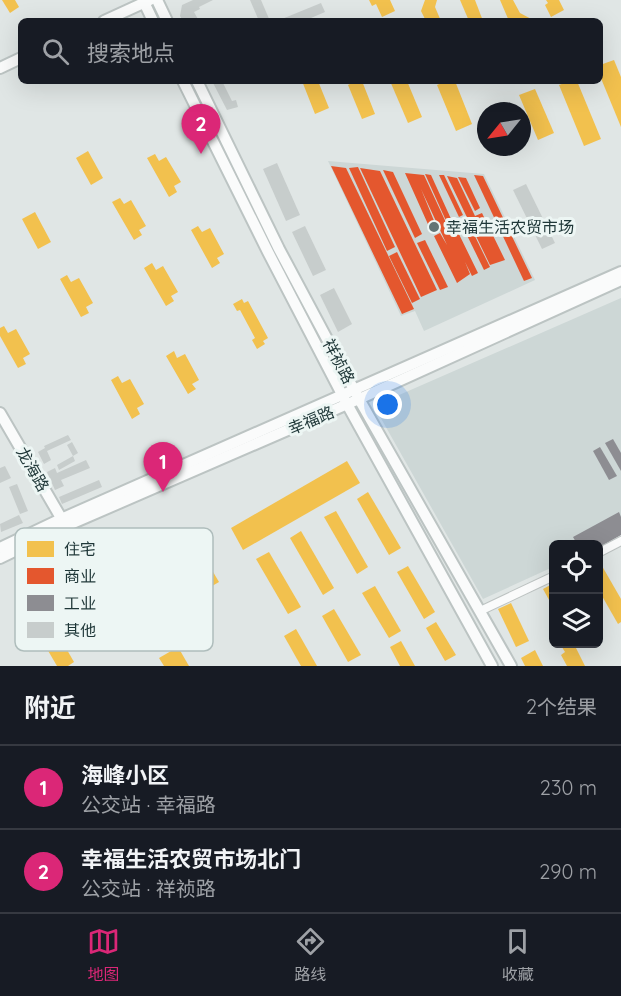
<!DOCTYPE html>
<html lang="zh">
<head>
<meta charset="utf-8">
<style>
	body { margin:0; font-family:Quicksand,"Noto Sans SC",sans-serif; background:#242831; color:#f1f3f6 }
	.controls { position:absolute; right:18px; bottom:18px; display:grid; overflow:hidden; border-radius:9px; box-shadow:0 6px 24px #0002 }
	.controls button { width:54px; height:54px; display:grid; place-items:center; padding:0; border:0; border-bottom:2px solid #363941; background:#171b24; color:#f1f3f6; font:30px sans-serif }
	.compass { position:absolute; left:477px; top:102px; width:54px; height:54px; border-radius:50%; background:#171b24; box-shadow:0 6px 24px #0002; rotate:240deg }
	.you { position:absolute; left:388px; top:405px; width:21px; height:21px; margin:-15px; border:4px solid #fff; border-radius:50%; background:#1a73e8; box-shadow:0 0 0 9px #1a73e833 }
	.badge { display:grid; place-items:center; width:39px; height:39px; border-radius:50%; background:#db2777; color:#fff; font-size:20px; font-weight:700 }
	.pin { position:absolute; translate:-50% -50px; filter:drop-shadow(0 2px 3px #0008) }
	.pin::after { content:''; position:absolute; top:32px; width:21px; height:18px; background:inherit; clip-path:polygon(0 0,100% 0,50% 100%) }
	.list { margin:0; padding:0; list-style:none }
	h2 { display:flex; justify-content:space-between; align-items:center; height:78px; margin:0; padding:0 24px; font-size:26px }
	h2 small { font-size:20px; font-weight:400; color:#9ea1a6 }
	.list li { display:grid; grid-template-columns:39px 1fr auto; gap:18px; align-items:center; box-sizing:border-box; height:84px; padding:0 24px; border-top:2px solid #363941 }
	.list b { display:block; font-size:22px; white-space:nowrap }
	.list p { margin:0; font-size:20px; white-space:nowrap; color:#9ea1a6 }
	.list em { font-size:20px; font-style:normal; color:#9ea1a6 }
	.icon { flex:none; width:33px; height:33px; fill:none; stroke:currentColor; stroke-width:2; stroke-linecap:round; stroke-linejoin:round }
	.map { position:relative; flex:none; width:621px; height:666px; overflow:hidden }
	.search { position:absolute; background:#171b24; box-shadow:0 6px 24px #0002; left:18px; right:18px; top:18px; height:66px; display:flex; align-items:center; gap:15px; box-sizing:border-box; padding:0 21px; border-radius:9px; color:#9ea1a6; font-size:22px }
	.sheet { height:246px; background:#171b24 }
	nav { display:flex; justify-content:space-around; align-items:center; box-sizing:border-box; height:84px; border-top:2px solid #363941; background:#171b24; font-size:16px; color:#9ea1a6 }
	nav a { display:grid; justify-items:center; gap:3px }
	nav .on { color:#db2777 }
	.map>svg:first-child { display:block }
</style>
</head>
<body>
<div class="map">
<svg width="621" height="666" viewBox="0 0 621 666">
	<rect width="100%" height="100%" fill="#e0e6e5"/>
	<g fill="#cdd7d6">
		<path d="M328,161L484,174L535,280L424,331L415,311L401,316Z"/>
		<path d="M621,298V530L596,544H554L553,567L483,599L374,406Z"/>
	</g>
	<g fill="#f2c14e">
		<path d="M2,0H15L19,7L10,13Z"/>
		<path d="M369,0H390L395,11L382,17L376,4L372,6Z"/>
		<path d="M425,0H437L435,7L441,21H426L421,11Z"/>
		<path d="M460,0H475L483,21H469Z"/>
		<path d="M500,0H513L520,13L535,21H509Z"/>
		<path d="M546,0H559L564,10L551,17L545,5L548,3Z"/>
		<path d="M614,60L621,77V127L600,76V65Z"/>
		<path d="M302,81H318L329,108L315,114Z"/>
		<path d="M356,81H362L375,114L362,119L348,85Z"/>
		<path d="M390,81H407L422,117L408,123Z"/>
		<path d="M446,81H455L472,124L456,131L437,85Z"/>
		<path d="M570,81H577L601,139L584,146L559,85Z"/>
		<path d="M535,89L554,133L538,140L519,95Z"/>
		<path d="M88,151L103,178L91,185L76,158Z"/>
		<path d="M155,154L159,161L166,157L181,182L174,186L177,192L169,197L147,158Z"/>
		<path d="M120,198L124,204L131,200L146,226L139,230L142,235L134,240L112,202Z"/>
		<path d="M35,212L51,242L38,249L22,219Z"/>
		<path d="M198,226L202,232L210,228L224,254L217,258L220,263L212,268L191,230Z"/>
		<path d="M152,263L156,270L163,266L178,292L171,296L174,301L166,306L144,268Z"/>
		<path d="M67,275L71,282L79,278L93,303L86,307L89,313L81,317L60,279Z"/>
		<path d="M242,299L244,303L248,301L268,338L263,341L265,344L257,349L252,340L255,338L240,310L237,311L233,304Z"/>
		<path d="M4,326L8,333L16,329L30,354L23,358L26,364L18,368L0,336V328Z"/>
		<path d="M174,351L177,358L185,354L199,380L192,384L196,389L188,394L166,356Z"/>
		<path d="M118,376L122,383L130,379L144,404L137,408L140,414L132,419L111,380Z"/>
		<path d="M347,461L360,483L243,550L231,528Z"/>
		<path d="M368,492L401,548L389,555L357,499Z"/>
		<path d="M336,511L368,567L357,574L324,517Z"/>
		<path d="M301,531L334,588L323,595L290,538Z"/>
		<path d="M196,543L219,582L200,593L177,554Z"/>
		<path d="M269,552L301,607L288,614L256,559Z"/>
		<path d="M598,559L621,599V622L618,624L598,589Z"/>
		<path d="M408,566L435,612L424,619L397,572Z"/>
		<path d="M554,583V609L543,589Z"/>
		<path d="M375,586L401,631L389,638L362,593Z"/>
		<path d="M511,603L529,641L516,647L498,609Z"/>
		<path d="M334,609L361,655L348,662L322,616Z"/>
		<path d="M48,617L74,662L68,666H57L33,625Z"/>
		<path d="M436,622L456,655L445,661L426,628Z"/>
		<path d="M296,629L317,666H301L284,636Z"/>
		<path d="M401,641L415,666H400L390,647Z"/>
		<path d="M560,644H574L585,666H567L561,655L565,652Z"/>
		<path d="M178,647L189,666H164L159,658Z"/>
		<path d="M535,650L543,666H525L521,658Z"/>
	</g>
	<g fill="#e4572e">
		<path d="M331,166L346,168L414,309L402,314Z"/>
		<path d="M358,167L395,247L387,251L349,168Z"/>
		<path d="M360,168L380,171L437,290L421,297Z"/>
		<path d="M383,170L393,172L422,234L415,238Z"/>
		<path d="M405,173L424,175L449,229L455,226L478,273L472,276L465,262L470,274L457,283L434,236L440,233L447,245L421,189L437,228L431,231Z"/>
		<path d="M425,174L431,175L452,221L447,223Z"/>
		<path d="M439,175H444L463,215L459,217Z"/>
		<path d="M474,175L483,176L532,278L524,281Z"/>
		<path d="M447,176L457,178L475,216L482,213L505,260L490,265Z"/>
		<path d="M458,177L466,178L480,208L475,211Z"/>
		<path d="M467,220L490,267L484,270L461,223Z"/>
		<path d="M425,240L448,287L440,290L417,243Z"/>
		<path d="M397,252L420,299L412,303L389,256Z"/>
	</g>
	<g fill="#8d8d92">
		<path d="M613,439L621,453V471L605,443Z"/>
		<path d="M600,447L617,476L609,480L593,451Z"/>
		<path d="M619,512L621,517V535L598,548V544H577L573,537Z"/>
	</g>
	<g fill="#c7cdcc">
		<path d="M193,0H213L199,7L200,9L194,12L199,21H183L180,16L182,5Z"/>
		<path d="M250,0H261L270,21H259Z"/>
		<path d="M321,3L325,12L304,21H277Z"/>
		<path d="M212,81H222L232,101L236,100L238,107L227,110Z"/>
		<path d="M277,163L300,215L286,221L263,169Z"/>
		<path d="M526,184L555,243L542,249L513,190Z"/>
		<path d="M305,226L326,270L313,276L292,232Z"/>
		<path d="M334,288L352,324L338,332L320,295Z"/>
		<path d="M68,435L71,440L47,451L51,460L44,464L38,452L45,448L44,446Z"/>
		<path d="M72,442L78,453L73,456L75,461L59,470L57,465L73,456L67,445Z"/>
		<path d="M86,460L90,468L61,480L64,486L55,490L47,472L55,468L57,473Z"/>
		<path d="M5,466L11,478L0,483V468Z"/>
		<path d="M99,480L102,487L62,504L59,497Z"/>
		<path d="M17,484L28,511L20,514L9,487Z"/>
		<path d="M19,515L23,523L1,532L0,524Z"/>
	</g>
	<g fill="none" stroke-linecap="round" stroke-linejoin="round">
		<g stroke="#bdc3c2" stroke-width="10">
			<g id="street">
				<path d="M598,553L621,541"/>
				<path d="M480,611L554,576"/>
			</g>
		</g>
		<g stroke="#bcc4c3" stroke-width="14">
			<g id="secondary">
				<path d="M143,0L153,21"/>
				<path d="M157,0L167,21"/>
				<path d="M104,21L150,0"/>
				<path d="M0,68L21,58"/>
				<path d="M183,81L268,252L347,404L492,666"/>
				<path d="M197,81L279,249L359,399L511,666"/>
				<path d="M0,413L64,523"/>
				<path d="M0,548L61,519L621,272"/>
				<path d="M0,558L66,526L359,399L621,280"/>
			</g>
		</g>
		<use href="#street" stroke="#fafbfb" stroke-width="8"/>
		<use href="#secondary" stroke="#fafbfb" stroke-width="10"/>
	</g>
	<circle fill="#637475" stroke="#edf6f4" stroke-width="2" cx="434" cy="227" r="6"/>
	<g text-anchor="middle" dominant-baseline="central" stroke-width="6" stroke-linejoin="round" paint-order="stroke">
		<g font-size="16" fill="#1f3738" stroke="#edf6f4" text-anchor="start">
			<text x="446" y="227">幸福生活农贸市场</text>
		</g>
		<g font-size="16" fill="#1f3738" stroke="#edf6f4">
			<text transform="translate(339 361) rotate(62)">祥祯路</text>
			<text transform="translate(311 420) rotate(-23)">幸福路</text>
			<text transform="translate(33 469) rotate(60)">龙海路</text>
		</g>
	</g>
	<rect x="15" y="528" width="198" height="123" rx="9" fill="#edf6f4" stroke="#afbdbc" stroke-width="1.5"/>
	<rect x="27" y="541" width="27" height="16" fill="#f2c14e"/>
	<rect x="27" y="568" width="27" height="16" fill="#e4572e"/>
	<rect x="27" y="595" width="27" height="16" fill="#8d8d92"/>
	<rect x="27" y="622" width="27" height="16" fill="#c7cdcc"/>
	<g font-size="16" fill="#1f3738">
		<text x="64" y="555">住宅</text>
		<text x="64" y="582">商业</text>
		<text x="64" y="609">工业</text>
		<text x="64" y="636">其他</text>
	</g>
</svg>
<div class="controls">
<button><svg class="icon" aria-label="locate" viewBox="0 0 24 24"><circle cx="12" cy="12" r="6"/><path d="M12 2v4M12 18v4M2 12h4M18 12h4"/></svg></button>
<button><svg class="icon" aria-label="layers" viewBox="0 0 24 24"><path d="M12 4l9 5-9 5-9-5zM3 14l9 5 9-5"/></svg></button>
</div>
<svg class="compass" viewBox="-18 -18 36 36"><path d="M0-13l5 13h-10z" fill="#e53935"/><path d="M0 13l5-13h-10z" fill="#9ea1a6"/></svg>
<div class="you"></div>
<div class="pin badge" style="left:163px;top:492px">1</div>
<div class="pin badge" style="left:201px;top:154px">2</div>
<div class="search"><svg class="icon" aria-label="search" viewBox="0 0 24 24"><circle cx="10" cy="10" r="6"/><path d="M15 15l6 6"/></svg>搜索地点</div>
</div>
<section class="sheet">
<h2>附近<small>2个结果</small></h2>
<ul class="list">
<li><span class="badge">1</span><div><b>海峰小区</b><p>公交站 · 幸福路</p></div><em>230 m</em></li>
<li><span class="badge">2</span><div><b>幸福生活农贸市场北门</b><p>公交站 · 祥祯路</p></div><em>290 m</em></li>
</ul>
</section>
<nav>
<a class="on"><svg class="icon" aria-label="map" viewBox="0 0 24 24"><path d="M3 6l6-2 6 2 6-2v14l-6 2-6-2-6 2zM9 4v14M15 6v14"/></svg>地图</a>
<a><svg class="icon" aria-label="directions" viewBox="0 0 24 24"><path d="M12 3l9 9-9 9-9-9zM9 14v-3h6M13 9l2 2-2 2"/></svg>路线</a>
<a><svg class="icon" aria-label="saved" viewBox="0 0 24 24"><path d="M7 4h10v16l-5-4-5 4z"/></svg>收藏</a>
</nav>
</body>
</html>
